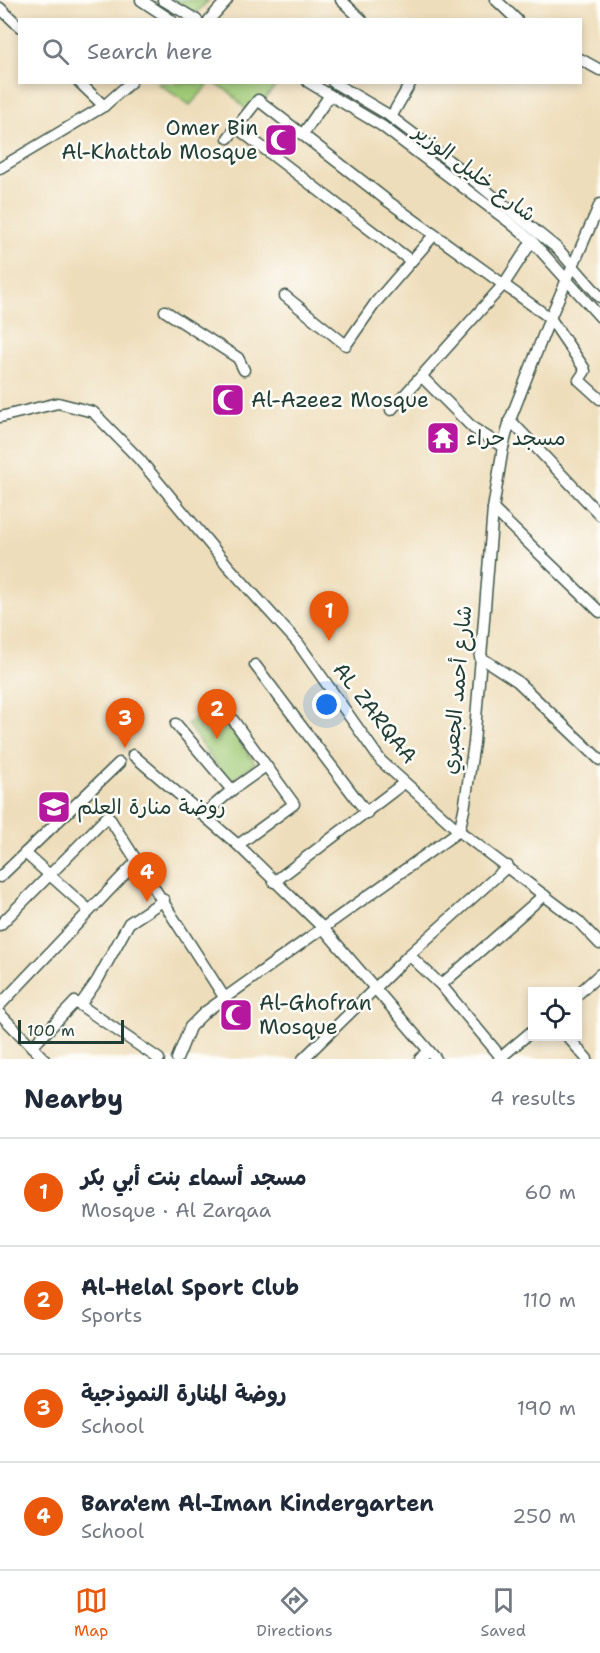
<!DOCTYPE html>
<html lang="en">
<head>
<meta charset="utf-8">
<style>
	body { margin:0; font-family:"Shantell Sans","Playpen Sans Arabic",sans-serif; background:#f2f2f3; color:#1f2937 }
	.controls { position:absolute; right:18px; bottom:18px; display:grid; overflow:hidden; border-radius:0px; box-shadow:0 3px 9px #0003 }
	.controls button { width:54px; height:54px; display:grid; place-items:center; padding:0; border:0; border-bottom:2px solid #e0e1e3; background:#fff; color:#1f2937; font:30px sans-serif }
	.scale { position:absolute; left:18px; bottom:15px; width:106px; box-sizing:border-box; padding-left:6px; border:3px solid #1f3d34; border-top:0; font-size:16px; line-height:21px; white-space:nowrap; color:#1f3d34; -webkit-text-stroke:4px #fdfcf7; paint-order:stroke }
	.you { position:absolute; left:327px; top:705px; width:21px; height:21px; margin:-15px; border:4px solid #fff; border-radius:50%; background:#1a73e8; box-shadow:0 0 0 9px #1a73e833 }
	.badge { display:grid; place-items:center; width:39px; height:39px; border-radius:50%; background:#ea580c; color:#fff; font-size:20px; font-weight:700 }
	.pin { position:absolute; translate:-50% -50px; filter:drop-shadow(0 2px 3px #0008) }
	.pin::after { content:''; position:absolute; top:32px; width:21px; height:18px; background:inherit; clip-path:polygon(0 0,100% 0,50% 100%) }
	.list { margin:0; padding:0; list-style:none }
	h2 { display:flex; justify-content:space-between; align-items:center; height:78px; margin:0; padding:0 24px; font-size:26px }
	h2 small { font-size:20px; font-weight:400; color:#747a83 }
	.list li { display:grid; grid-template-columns:39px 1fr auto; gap:18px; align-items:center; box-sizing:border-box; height:108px; padding:0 24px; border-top:2px solid #e0e1e3 }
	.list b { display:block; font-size:22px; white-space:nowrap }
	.list p { margin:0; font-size:20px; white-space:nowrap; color:#747a83 }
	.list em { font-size:20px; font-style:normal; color:#747a83 }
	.icon { flex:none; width:33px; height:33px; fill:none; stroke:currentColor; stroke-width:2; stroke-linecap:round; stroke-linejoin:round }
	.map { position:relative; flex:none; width:600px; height:1059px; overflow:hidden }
	.search { position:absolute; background:#fff; box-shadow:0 3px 9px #0003; left:18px; right:18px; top:18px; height:66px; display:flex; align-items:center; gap:15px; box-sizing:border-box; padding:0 21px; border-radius:0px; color:#747a83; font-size:22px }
	.sheet { height:510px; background:#fff }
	nav { display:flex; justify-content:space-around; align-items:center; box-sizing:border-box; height:84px; border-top:2px solid #e0e1e3; background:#fff; font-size:16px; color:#747a83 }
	nav a { display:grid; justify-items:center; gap:3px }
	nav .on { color:#ea580c }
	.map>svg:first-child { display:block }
</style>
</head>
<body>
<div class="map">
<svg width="600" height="1059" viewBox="0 0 600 1059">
	<rect width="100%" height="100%" fill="#fdfcf7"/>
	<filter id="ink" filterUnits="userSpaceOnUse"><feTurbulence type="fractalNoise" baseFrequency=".0167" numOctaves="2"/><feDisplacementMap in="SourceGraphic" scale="12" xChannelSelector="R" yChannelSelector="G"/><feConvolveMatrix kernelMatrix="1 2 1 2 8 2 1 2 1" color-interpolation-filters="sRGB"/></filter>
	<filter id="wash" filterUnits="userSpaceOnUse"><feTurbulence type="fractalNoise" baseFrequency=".008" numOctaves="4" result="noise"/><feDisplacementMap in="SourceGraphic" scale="24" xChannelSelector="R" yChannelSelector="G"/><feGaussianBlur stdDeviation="1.35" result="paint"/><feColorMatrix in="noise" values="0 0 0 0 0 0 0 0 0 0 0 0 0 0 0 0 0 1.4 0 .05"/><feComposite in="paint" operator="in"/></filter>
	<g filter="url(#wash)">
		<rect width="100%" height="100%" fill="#eeddba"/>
		<g fill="#a0cb77" stroke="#608456" stroke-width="1.5">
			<path d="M169,0H209L195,14Z"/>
			<path d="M157,83H210L190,105Z"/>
			<path d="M214,83H278L264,100L247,111L231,93Z"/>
			<path d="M213,706L255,763L229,782L187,724Z"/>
		</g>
	</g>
	<g filter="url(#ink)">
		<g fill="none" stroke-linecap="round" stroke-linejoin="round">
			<g stroke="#3e5548" stroke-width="13">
				<g id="minor">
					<path d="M141,0L171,20"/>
					<path d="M163,0L197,20"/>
					<path d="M341,0L362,20"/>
					<path d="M496,0L517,20"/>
					<path d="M0,8L20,27"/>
					<path d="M209,20L227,0"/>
					<path d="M580,59L600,70"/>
					<path d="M79,82L104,106"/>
					<path d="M308,82L382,126L508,221L532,241L600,317"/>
					<path d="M333,82L387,114L461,170L558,249L600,297"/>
					<path d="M391,117L411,82"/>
					<path d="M237,128L411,261"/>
					<path d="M303,134L330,95"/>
					<path d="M228,138L258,100L389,202L550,318L584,368L585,371L579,380L600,399"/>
					<path d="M0,168L104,106L131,82"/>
					<path d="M285,296L346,345L376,302L434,235"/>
					<path d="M165,311L238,358L244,370"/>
					<path d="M422,377L473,428L503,447"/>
					<path d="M391,410L504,284L532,241"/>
					<path d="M0,417L58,403L93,412L139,459L228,566L298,643L381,761L459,831L578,921L600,944"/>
					<path d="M510,420L600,515"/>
					<path d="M493,509L600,612"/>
					<path d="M480,657L517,681L600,760"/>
					<path d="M255,665L367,813"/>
					<path d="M217,698L294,804L238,845"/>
					<path d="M176,724L232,790"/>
					<path d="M133,755L238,845L323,928L436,1059"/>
					<path d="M203,815L232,790L266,766"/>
					<path d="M25,853L89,910"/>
					<path d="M0,877L119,763"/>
					<path d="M274,882L404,783"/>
					<path d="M0,925L108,816L224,997"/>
					<path d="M409,955L441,985L501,1057"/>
					<path d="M441,985L544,895"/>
					<path d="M578,994L600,974"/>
					<path d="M0,1005L138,860"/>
					<path d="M80,1005L159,1059"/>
					<path d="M0,1014L44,1059"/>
					<path d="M567,1036L587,1059"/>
					<path d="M32,1047L75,1002L80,1005L97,981L129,923L164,900"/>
					<path d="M177,1059L190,1027L205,1012L459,831L464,810L474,743L493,509L503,447L510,420L550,318L600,204"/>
					<path d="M303,1059L409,955L508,866"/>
					<path d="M420,1059L429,1051"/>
					<path d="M499,1059L532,1031"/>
				</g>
			</g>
			<use href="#minor" stroke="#fff" stroke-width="10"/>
		</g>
	</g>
	<defs>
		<g id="mosque-square" transform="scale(1.725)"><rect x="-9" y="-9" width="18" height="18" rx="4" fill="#b5179e" stroke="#fdfcf7"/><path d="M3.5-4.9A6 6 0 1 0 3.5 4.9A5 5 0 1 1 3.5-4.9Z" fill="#fff"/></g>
		<g id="temple-square" transform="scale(1.725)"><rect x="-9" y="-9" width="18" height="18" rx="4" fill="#b5179e" stroke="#fdfcf7"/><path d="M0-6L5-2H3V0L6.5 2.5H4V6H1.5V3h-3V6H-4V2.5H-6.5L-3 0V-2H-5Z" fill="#fff"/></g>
		<g id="school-square" transform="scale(1.725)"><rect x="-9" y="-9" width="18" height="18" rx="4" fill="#b5179e" stroke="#fdfcf7"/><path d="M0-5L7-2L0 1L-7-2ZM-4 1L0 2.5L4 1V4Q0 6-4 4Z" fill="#fff"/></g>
	</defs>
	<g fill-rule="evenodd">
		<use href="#mosque-square" x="281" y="140"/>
		<use href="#mosque-square" x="228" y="400"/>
		<use href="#temple-square" x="443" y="438"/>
		<use href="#school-square" x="54" y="807"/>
		<use href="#mosque-square" x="236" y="1015"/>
	</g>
	<g text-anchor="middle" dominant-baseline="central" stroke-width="5" stroke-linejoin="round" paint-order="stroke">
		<g font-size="21" fill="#1f3d34" stroke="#fdfcf7" text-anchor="start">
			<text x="258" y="128" text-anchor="end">Omer Bin<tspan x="258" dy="24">Al-Khattab Mosque</tspan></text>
			<text x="251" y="400">Al-Azeez Mosque</text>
			<text x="466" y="438">مسجد حراء</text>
			<text x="77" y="807">روضة منارة العلم</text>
			<text x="259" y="1003">Al-Ghofran<tspan x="259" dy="24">Mosque</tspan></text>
		</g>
		<g font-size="21" fill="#1f3d34" stroke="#fdfcf7">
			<text transform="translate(475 173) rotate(37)">شارع خليل الوزير</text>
			<text transform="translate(457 690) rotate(-85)">شارع أحمد الجعبري</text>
			<text transform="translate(375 713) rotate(52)">AL ZARQAA</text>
		</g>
	</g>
</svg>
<div class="controls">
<button><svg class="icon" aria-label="locate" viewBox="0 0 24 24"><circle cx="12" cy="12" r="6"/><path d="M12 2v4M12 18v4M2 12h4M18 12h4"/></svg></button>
</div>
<div class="scale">100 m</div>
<div class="you"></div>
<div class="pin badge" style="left:329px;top:641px">1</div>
<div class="pin badge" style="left:217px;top:739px">2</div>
<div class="pin badge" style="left:125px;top:748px">3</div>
<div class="pin badge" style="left:147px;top:902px">4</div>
<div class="search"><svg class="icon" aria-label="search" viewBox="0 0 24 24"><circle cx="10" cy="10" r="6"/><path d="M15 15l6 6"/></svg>Search here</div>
</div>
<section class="sheet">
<h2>Nearby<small>4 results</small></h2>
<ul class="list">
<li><span class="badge">1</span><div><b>مسجد أسماء بنت أبي بكر</b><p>Mosque · Al Zarqaa</p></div><em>60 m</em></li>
<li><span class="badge">2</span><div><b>Al-Helal Sport Club</b><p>Sports</p></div><em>110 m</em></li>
<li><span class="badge">3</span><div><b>روضة المنارة النموذجية</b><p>School</p></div><em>190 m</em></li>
<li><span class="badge">4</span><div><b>Bara'em Al-Iman Kindergarten</b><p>School</p></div><em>250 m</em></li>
</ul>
</section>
<nav>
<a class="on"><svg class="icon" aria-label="map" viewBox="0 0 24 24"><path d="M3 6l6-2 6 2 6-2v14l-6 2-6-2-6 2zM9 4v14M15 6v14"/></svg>Map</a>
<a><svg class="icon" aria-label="directions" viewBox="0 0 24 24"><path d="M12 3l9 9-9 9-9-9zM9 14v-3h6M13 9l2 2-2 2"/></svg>Directions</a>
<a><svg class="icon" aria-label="saved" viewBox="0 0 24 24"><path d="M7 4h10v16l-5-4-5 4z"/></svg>Saved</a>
</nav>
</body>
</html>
